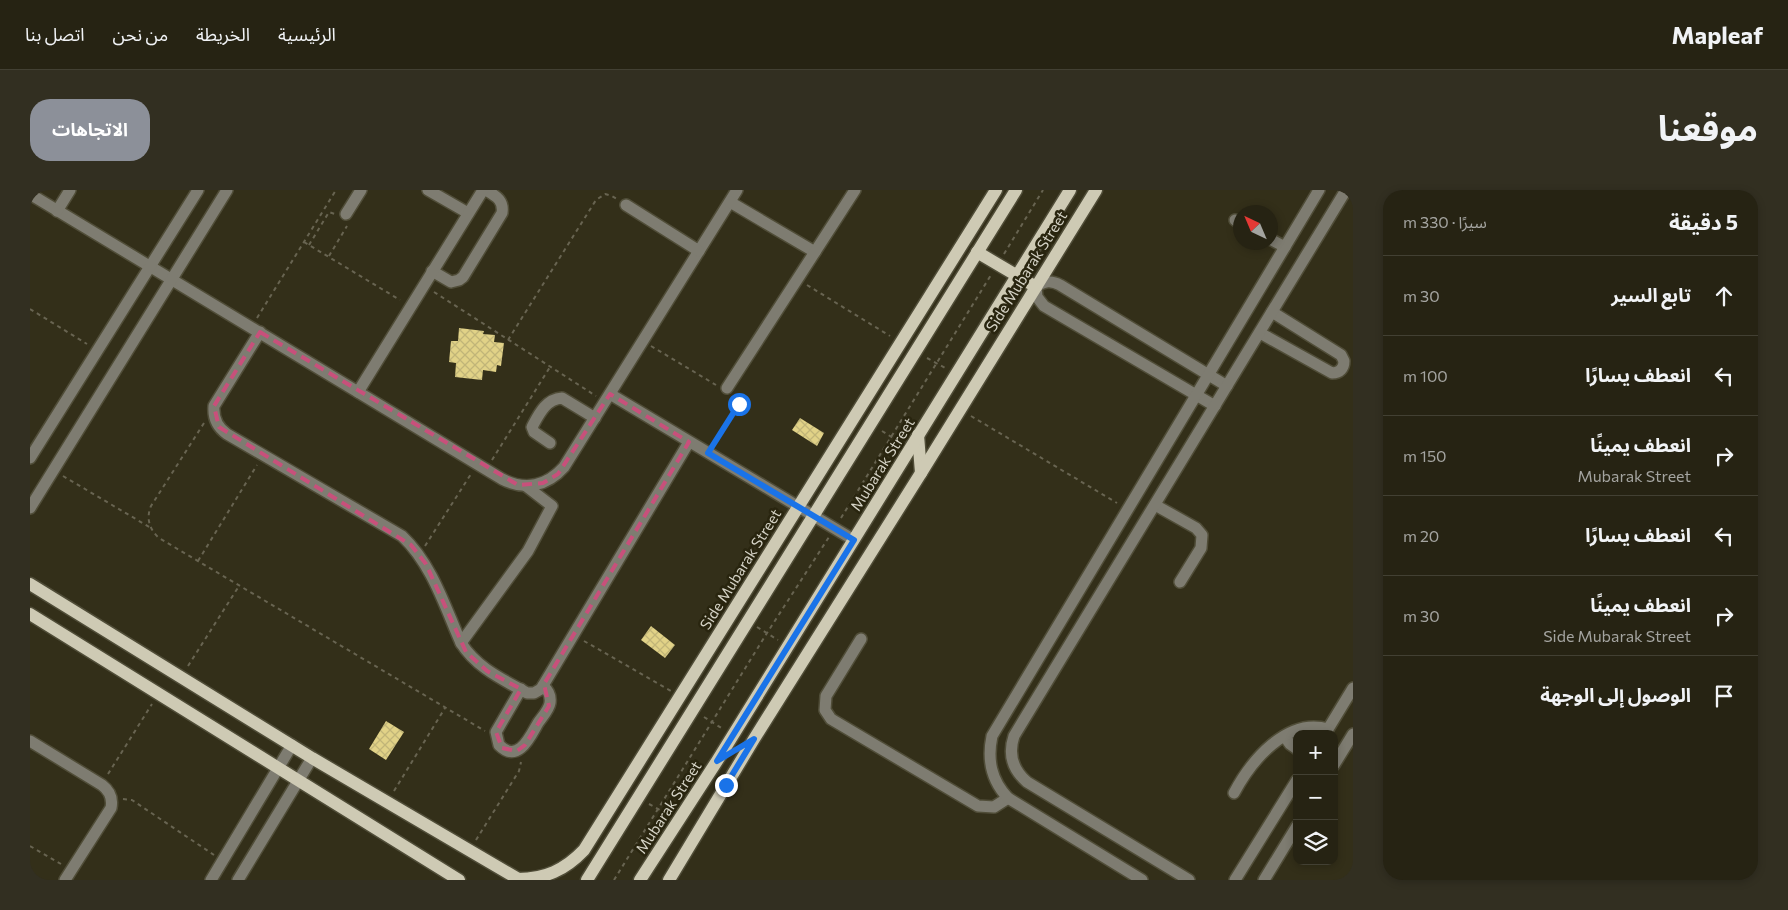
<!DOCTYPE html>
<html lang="ar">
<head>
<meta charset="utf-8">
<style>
	body { margin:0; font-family:Commissioner,"Noto Sans Arabic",sans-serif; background:#322f21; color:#f1f3f6; direction:rtl }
	.controls { position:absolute; right:15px; bottom:15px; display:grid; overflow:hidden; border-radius:10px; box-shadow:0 2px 8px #0003 }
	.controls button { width:45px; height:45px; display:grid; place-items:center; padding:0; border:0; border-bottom:1px solid #424033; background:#262313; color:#f1f3f6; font:25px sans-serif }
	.compass { position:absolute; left:1203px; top:15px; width:45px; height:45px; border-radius:50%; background:#262313; box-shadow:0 2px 8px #0003; rotate:316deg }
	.stop { position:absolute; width:15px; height:15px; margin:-11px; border:4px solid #1a73e8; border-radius:50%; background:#fff }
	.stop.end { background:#1a73e8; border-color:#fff; box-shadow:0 1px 5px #0008 }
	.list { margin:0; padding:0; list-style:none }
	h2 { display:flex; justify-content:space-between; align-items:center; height:65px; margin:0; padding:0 20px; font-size:21px }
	h2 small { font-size:16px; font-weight:400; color:#a4a4a0 }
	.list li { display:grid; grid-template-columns:32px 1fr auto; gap:15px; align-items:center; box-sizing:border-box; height:80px; padding:0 20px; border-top:1px solid #424033 }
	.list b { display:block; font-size:19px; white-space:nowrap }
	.list p { margin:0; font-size:16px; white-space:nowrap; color:#a4a4a0 }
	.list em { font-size:16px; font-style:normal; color:#a4a4a0 }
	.icon { flex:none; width:28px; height:28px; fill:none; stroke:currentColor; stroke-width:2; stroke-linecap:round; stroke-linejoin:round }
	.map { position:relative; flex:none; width:1323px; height:690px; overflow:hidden; direction:ltr; border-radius:20px }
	header { display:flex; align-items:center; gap:30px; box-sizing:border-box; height:70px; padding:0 25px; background:#262313; border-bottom:1px solid #424033 }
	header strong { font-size:24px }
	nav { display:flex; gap:28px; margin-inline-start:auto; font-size:18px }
	.intro { display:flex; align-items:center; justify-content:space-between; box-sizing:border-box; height:120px; padding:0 30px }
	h1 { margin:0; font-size:35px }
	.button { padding:12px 22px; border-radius:20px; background:#8c9099; color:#fff; font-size:18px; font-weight:700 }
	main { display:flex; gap:30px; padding:0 30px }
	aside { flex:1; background:#262313; border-radius:20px; box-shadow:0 2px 8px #0003 }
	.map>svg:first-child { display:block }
</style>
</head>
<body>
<header>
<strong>Mapleaf</strong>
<nav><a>الرئيسية</a><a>الخريطة</a><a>من نحن</a><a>اتصل بنا</a></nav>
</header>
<div class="intro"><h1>موقعنا</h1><a class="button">الاتجاهات</a></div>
<main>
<aside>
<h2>5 دقيقة<small>سيرًا · 330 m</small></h2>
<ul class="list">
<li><svg class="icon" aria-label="ahead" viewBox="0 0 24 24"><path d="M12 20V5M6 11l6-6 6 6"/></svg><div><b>تابع السير</b></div><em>30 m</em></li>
<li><svg class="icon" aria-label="left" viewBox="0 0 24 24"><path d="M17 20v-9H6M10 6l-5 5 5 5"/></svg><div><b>انعطف يسارًا</b></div><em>100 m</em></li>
<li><svg class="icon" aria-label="right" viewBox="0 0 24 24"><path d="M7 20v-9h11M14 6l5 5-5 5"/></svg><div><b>انعطف يمينًا</b><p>Mubarak Street</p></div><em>150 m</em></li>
<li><svg class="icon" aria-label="left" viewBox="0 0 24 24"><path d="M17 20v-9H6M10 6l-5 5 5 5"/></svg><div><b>انعطف يسارًا</b></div><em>20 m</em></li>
<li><svg class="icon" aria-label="right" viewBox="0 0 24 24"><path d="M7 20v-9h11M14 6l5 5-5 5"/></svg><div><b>انعطف يمينًا</b><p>Side Mubarak Street</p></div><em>30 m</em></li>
<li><svg class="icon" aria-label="arrive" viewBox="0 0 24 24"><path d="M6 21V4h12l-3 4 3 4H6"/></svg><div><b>الوصول إلى الوجهة</b></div></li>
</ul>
</aside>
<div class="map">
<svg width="1323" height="690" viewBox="0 0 1323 690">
	<defs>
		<pattern id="building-cross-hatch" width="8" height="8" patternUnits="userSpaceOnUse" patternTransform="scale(1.25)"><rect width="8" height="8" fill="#e1d287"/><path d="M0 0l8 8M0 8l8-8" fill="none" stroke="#c1b578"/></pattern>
	</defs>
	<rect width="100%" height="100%" fill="#332f19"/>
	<g fill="url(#building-cross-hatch)">
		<path d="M429,138L454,141L453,144L465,145L464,152L474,153L471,176L467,175L466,182L453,180L452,190L425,187L426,173L419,172L421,151H428Z"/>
		<path d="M770,228L794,243L787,256L762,240Z"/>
		<path d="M621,436L645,455L635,468L611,450Z"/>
		<path d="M356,531L374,542L356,570L339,559Z"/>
	</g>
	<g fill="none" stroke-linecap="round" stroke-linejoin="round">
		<g stroke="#504d38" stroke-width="14">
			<g id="minor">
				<path d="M398,0L438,23"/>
				<path d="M0,4L472,289C495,301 517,296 534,277L707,0"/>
				<path d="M700,12L785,62"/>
				<path d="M596,15L669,61"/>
				<path d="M27,21L40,0"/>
				<path d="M316,24L331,0"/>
				<path d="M1205,30L1210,33"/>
				<path d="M1240,49L1255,57"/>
				<path d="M402,81L421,92L429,90L433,87L472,23C474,10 466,6 456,0"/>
				<path d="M230,142L184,216C183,228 187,237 197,244L372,346C402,374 415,417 431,453C447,478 472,489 497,503H504L511,499L659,252"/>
				<path d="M1230,143L1302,183C1310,183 1314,178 1314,171L1311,165L1242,122"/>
				<path d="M697,198L825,0"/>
				<path d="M328,202L453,0"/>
				<path d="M580,204L824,350"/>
				<path d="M1185,216L1014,116L1007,107L1006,97C1014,91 1021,90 1030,95L1197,196"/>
				<path d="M520,253L504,242L502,237C509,224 516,209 532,208L565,228"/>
				<path d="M0,268L168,0"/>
				<path d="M1125,315L1166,338L1172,345L1171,358L1150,392"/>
				<path d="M0,318L197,0"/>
				<path d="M831,449L796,506L795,520L801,529L948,616L964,617L978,608"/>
				<path d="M431,453L498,361L522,316L496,296"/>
				<path d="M491,499L466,542L469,555C488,574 500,547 508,533C512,527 519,520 520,513C521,506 518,500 513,496"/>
				<path d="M1295,544L1323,498"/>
				<path d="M1255,547L1260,554L1267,559"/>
				<path d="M0,551L72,595C80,601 83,608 81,618L35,690"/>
				<path d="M1304,575L1323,544"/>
				<path d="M1204,603C1221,571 1257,527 1298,539"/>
				<path d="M181,690L262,555"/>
				<path d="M208,690L282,568"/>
				<path d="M1112,690L978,608C961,590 957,570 962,546L1289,0"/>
				<path d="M1159,690L997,592C982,579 978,564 984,546L1316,0"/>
				<path d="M1205,690L1267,590"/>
				<path d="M1234,690L1267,636"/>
			</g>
		</g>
		<g stroke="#504d38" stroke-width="15">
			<g id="major">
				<path d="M947,62L1006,97"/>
				<path d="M888,245L891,283"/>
				<path d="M0,394L282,568L490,690"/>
				<path d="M0,424L429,690"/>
				<path d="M488,689C515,689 535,680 554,660L966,0"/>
				<path d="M557,690L986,0"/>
				<path d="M610,690L687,571L1040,0"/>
				<path d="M639,690L724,549L891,283L1066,0"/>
			</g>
		</g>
		<g stroke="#686451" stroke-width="2" stroke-dasharray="4 4" stroke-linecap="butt">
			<path d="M274,52L370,110"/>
			<path d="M279,55L299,22L305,24"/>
			<path d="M974,64L1013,0"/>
			<path d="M299,66L317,36"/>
			<path d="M777,95L860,146"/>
			<path d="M404,102L566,206"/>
			<path d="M0,119L57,154"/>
			<path d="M227,128L306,0"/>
			<path d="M478,150L566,10L575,4L582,6L587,9"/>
			<path d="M621,156L686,195"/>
			<path d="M897,168L917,179"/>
			<path d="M941,226L1087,313"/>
			<path d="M174,233L121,316C116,328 119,339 129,348L455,541"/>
			<path d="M852,241L871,253"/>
			<path d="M684,253L709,214L708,209L705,206"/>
			<path d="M462,270L520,177"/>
			<path d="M33,286L121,338"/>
			<path d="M811,328L961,85"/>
			<path d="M395,356L441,284"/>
			<path d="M168,371L227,275"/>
			<path d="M727,437L748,450"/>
			<path d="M554,451L641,501"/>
			<path d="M158,476L209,396"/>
			<path d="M674,527L693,539"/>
			<path d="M78,584L122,514"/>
			<path d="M364,601L415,518"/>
			<path d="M93,609L102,610L184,665"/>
			<path d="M619,614L639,625"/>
			<path d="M446,650L489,581L491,572"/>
			<path d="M0,656L31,674"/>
			<path d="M584,690L737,443L799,347"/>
		</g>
		<use href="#minor" stroke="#7e7c71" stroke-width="11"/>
		<use href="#major" stroke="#cecab4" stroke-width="12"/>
	</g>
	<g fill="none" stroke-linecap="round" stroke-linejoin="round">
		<path stroke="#1a73e8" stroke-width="6" d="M696,595L724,549L687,571L824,350L678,263L709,214"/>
	</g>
	<path fill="none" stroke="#c8507b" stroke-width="4" stroke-dasharray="10 6" stroke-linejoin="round" d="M230,142L488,295L513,293L528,284L580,204L659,252L514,494L519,516L495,555L487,561L472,558L466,542L491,499L457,481L436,462L396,374L381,355L189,237L184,216Z"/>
	<g text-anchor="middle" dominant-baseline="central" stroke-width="5" stroke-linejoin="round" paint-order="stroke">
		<g font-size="15" fill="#d5d3c6" stroke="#29250f">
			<text transform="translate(996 81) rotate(-58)">Side Mubarak Street</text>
			<text transform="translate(852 274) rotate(-58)">Mubarak Street</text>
			<text transform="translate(710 379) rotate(-58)">Side Mubarak Street</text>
			<text transform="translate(638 617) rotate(-57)">Mubarak Street</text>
		</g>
	</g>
</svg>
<div class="controls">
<button>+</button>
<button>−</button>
<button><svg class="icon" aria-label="layers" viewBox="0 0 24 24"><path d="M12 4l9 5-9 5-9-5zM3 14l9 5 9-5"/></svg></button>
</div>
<svg class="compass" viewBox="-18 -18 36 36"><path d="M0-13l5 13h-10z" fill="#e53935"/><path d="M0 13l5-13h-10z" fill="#a4a4a0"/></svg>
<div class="stop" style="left:709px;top:214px"></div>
<div class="stop end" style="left:696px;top:595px"></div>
</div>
</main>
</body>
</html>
